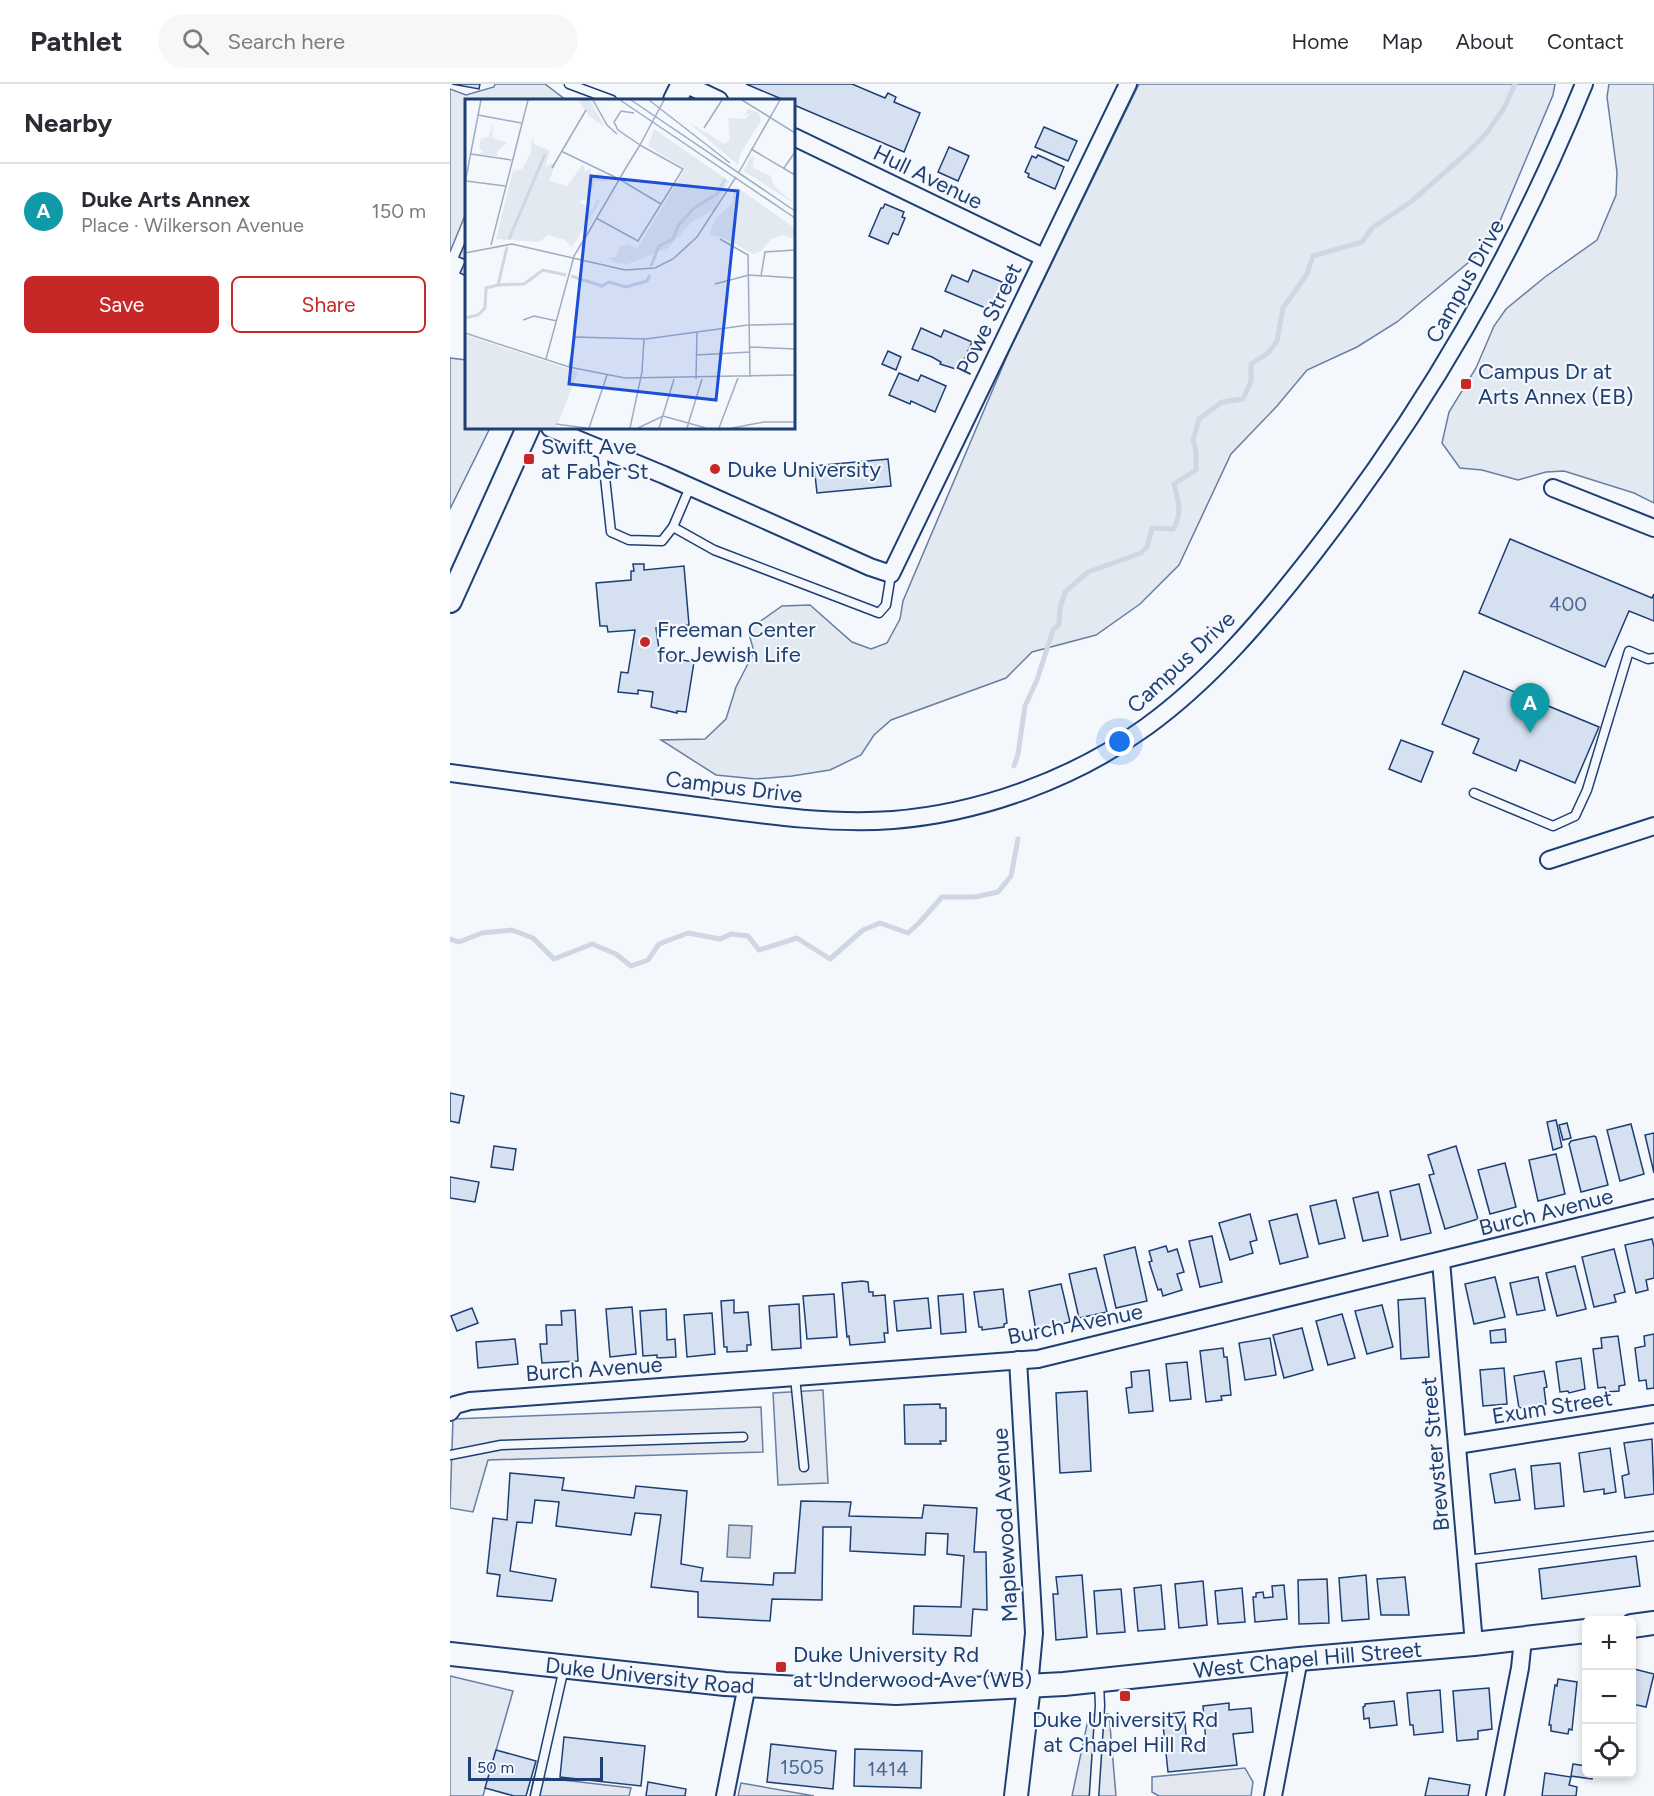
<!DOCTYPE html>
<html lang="en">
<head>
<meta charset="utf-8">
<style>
	body { margin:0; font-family:Figtree,sans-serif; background:#f7f7f7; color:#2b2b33 }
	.controls { position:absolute; right:18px; bottom:18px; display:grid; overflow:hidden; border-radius:9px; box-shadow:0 3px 9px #0003 }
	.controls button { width:54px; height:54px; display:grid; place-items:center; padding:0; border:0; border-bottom:2px solid #e1e1e2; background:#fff; color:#2b2b33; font:30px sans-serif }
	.scale { position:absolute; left:18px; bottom:15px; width:135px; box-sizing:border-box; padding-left:6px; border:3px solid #1d3f73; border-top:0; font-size:16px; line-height:21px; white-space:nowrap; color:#1d3f73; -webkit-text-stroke:4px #f4f7fb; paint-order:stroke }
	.you { position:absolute; left:670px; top:658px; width:21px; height:21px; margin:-15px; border:4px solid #fff; border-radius:50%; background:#1a73e8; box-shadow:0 0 0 9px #1a73e833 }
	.badge { display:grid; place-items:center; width:39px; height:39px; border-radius:50%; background:#c62828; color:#fff; font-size:20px; font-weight:700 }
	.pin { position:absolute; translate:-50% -50px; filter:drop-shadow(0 2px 3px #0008) }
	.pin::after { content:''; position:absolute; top:32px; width:21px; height:18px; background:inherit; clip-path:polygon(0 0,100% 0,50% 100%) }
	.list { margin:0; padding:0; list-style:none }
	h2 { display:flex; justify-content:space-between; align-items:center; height:78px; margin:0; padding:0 24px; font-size:26px }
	h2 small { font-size:20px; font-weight:400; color:#7c7c81 }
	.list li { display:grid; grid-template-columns:39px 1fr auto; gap:18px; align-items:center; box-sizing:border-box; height:96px; padding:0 24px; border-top:2px solid #e1e1e2 }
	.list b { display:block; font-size:22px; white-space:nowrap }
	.list p { margin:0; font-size:20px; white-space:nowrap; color:#7c7c81 }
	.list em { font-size:20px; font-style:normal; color:#7c7c81 }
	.actions { display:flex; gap:12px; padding:18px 24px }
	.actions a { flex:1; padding:14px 0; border:2px solid #c62828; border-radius:9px; text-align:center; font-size:21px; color:#c62828 }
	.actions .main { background:#c62828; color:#fff }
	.icon { flex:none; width:33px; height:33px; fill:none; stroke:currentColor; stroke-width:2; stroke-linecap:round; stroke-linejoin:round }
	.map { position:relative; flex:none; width:1204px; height:1712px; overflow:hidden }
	header { display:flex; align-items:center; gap:36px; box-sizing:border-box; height:84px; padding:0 30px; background:#fff; border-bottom:2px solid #e1e1e2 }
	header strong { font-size:28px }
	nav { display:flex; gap:33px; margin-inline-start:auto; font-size:21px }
	.search { width:420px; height:54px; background:#f7f7f7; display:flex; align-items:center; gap:15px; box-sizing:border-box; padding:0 21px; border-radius:33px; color:#7c7c81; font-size:22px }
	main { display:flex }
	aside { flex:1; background:#fff }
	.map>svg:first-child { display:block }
</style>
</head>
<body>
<header>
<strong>Pathlet</strong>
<div class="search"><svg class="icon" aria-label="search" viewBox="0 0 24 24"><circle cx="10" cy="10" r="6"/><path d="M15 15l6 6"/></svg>Search here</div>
<nav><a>Home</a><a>Map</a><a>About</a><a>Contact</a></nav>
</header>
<main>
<aside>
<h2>Nearby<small></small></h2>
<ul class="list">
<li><span class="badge" style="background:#0f9aa8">A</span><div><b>Duke Arts Annex</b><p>Place · Wilkerson Avenue</p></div><em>150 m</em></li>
</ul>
<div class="actions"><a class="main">Save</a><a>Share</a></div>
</aside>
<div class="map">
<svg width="1204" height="1712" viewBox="0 0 1204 1712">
	<rect width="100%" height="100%" fill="#f4f7fb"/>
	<g fill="#e3e9f0" stroke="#687fa3" stroke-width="1.5">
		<path d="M45,0H95L116,16H16V129L0,168V5L16,11L44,3Z"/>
		<path d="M689,0H1105L1103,11L1047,144L1025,173L947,238L907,263L857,286L827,322L781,370L729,481L690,520L646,551L582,568L556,594L441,636L424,651L411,671L380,686L342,692L306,695L266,691L211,656L255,655L276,635L286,603L304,568L298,546L332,522L360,521L402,558L421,565L437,559L450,535L453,517L560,265Z"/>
		<path d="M1159,0H1204V419L1184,409L1114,387L1096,388L1068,396L1032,386L1010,384L992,359L999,328L1026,284L1044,242L1056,225L1095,193L1147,156L1166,111L1167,88L1157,13Z"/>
		<path d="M0,274L16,276V344H40L0,425Z"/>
		<path d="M0,1592L63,1607L33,1712H0Z"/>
	</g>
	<g fill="#e3e8f0" stroke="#687fa3" stroke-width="1.5">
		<path d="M373,1306L378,1399L328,1401L323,1309Z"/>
		<path d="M311,1323L313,1368L38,1376L23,1428L0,1424L3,1335Z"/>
		<path d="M659,1630L666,1712H622L639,1631Z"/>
		<path d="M795,1684L803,1698L801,1712H709L702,1708V1693Z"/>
		<path d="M84,1693L104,1695L181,1704L179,1712H80Z"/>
		<path d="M291,1699L364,1712H288Z"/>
	</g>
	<path fill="#cfd7e4" stroke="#687fa3" stroke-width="1.5" d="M279,1441L302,1442L300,1474L277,1473Z"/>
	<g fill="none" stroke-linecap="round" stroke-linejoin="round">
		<g stroke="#cfd7e4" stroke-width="5">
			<path d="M564,682L568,670L575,622L587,596L603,546L609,540L610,524L615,508L638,488L691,469L697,463L702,444L723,445C733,430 728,416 724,400L746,386V367L743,356L749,335L772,318L793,315L801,297V280L818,269L827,257L833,224L857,190L863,172L912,158L922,144L962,117L1018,68L1035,51L1054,24L1065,0"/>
			<path d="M0,855L9,858L32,849L62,846L83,854L104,875L142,860L166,870L181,882L198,876L209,860L238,849L270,855L281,850L298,852L309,866L347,854L380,875L413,846L430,839L458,849L469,839L492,813H525L548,808L561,792L568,755"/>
		</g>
	</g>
	<g fill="#d5e0f0" stroke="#1d3f73" stroke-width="1.5">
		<path d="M2,0H30L29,5Z"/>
		<path d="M296,0H402L435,14L438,9L446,13L444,18L470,29L454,68L344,21V16H334Z"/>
		<path d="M594,43L627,57L618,77L585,63Z"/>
		<path d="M499,63L519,72L508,97L488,88Z"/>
		<path d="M588,71L614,83L605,105L578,93L579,90L575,88L582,72L586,74Z"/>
		<path d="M435,120L454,128L452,133L455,134L448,151L443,149L438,160L419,152L431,124H433Z"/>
		<path d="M15,159L16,160V192L10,189L16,176L9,173Z"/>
		<path d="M523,186L552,198L544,219L541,217L538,225L495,207L502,191L518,198Z"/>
		<path d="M471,244L491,253L494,246L522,258L509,286L490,280L491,278L482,273L462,265Z"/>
		<path d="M438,267L451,273L446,286L432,280Z"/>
		<path d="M449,289L468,297L471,291L496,302L485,328L461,317L460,320L439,311Z"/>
		<path d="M438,375L441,402L367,409L364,382Z"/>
		<path d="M1060,455L1202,514L1204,510V537L1179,527L1155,583L1029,529Z"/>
		<path d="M183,480H194V486L234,482L239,541L206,544L210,572L244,578L236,628L227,627V629L201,623L203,608L188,606V610L168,608L171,588L178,589L185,546L158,548L157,542H150L146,499L181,496V487H184Z"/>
		<path d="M1014,587L1149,643L1125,699L1070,676L1066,687L1023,669L1029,655L992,640Z"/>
		<path d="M951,656L983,668L971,698L939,685Z"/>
		<path d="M0,1009L14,1012L9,1039L0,1037Z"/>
		<path d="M1106,1036L1112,1063L1103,1066L1097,1038Z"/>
		<path d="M1117,1039L1121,1054L1113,1056L1109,1041Z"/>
		<path d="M1181,1040L1194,1090L1170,1097L1157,1046Z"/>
		<path d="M1204,1049V1089L1195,1051Z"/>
		<path d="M1144,1052L1146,1053L1158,1101L1131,1108L1119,1060L1121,1057Z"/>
		<path d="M44,1062L66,1065L63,1086L41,1083Z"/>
		<path d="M1006,1062L1028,1135L995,1145L979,1091L984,1090L978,1071Z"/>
		<path d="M1106,1070L1115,1110L1088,1117L1079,1076Z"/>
		<path d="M1055,1079L1066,1123L1040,1130L1028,1086Z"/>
		<path d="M0,1093L29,1098L25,1118L0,1114Z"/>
		<path d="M969,1100L981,1149L951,1156L940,1107Z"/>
		<path d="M928,1108L938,1152L913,1157L903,1114Z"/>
		<path d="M886,1116L895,1154L869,1160L860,1122Z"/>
		<path d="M800,1130L807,1156L800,1158L803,1169L780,1176L769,1139Z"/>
		<path d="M847,1130L858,1173L830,1180L819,1137Z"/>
		<path d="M762,1152L772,1198L750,1203L739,1157Z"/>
		<path d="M1202,1155L1204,1163V1194L1196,1196L1198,1206L1186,1209L1175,1161Z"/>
		<path d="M716,1162L718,1168L727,1165L734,1188L727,1190L732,1206L713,1212L711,1205L708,1206L699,1178L702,1177L699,1167Z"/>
		<path d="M685,1163L697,1217L666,1224L654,1171Z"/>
		<path d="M1164,1165L1175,1208L1164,1211L1166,1218L1144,1223L1132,1173Z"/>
		<path d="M1125,1182L1136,1225L1107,1232L1096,1189Z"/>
		<path d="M646,1184L657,1228L629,1234L619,1190Z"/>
		<path d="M1045,1193L1055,1233L1024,1240L1015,1200Z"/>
		<path d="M1088,1193L1095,1226L1067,1231L1060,1199Z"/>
		<path d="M412,1197L418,1198L419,1208H423V1212L435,1211L438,1249H434L435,1258L400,1261L399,1252L397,1253L392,1199Z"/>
		<path d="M611,1200L620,1238L586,1247L579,1207Z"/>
		<path d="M553,1205L557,1239L554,1240V1243L532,1246V1243H529L524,1208Z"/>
		<path d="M384,1210L387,1253L357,1255L353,1212Z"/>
		<path d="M513,1210L516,1248L491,1250L488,1212Z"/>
		<path d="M478,1214L481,1244L447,1247L444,1217Z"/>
		<path d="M975,1214L979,1273L951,1275L948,1216Z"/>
		<path d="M284,1216V1229L298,1228L301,1261H297V1267L277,1268V1263H274L271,1217Z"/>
		<path d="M349,1220L351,1264L322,1266L319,1222Z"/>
		<path d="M932,1221L943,1263L917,1270L905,1227Z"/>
		<path d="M182,1223L186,1270L160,1273L156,1225Z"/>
		<path d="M22,1224L28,1239L7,1247L1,1232Z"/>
		<path d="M216,1225L217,1256L225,1255L226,1273L207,1274V1271L193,1272L190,1227Z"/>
		<path d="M125,1226L128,1277L92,1279L90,1260H97L96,1241H112L111,1227Z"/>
		<path d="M262,1229L265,1270L237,1273L234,1231Z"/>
		<path d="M892,1230L905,1274L878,1281L866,1237Z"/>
		<path d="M852,1244L863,1286L834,1294L823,1251Z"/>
		<path d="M1055,1245L1056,1258L1041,1259L1040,1247Z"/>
		<path d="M1204,1250V1304L1197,1305L1196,1296L1189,1297L1185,1264L1195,1262L1194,1252Z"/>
		<path d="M1168,1252L1175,1301L1169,1302V1307L1156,1308L1155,1303L1148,1304L1143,1265L1152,1264L1151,1254Z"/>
		<path d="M820,1254L826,1291L795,1296L789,1259Z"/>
		<path d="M65,1255L68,1280L28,1284L26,1258Z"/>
		<path d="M773,1264L774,1273H777L781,1311L771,1312L772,1316L756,1318L750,1267Z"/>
		<path d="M1131,1274L1135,1305L1119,1309L1118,1307L1110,1308L1106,1278Z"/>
		<path d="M737,1278L741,1315L720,1317L716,1280Z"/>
		<path d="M1054,1284L1057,1320L1033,1322L1030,1286Z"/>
		<path d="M699,1286L703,1327L679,1329L676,1304L682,1303L681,1288Z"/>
		<path d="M1094,1287L1097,1303L1094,1304L1096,1320L1069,1324L1064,1292Z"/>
		<path d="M637,1307L641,1387L610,1389L606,1309Z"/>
		<path d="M490,1320V1324H496V1357H490L491,1360H455L454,1321Z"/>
		<path d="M1202,1355L1204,1410L1175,1414L1172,1392L1179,1390L1174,1359Z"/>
		<path d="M1160,1364L1166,1408L1154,1410V1405L1134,1408L1129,1369Z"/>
		<path d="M1110,1379L1114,1422L1085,1425L1081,1382Z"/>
		<path d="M1065,1385L1070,1416L1045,1419L1040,1390Z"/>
		<path d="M60,1389L114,1394L112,1406L184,1414L186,1402L237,1407L231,1480L253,1484L251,1497L323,1501L324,1489H345L351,1417L401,1418L399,1432L472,1434L474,1421L527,1424L524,1468H536L537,1526L523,1525L521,1552L463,1550L464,1522L511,1523L514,1472L497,1470L498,1450L476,1449L475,1471L400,1467L401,1443H373L372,1516L322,1515L320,1537L248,1533V1508L201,1503L211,1431L185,1429L181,1451L106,1442L109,1418L85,1416L82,1439L67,1438L60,1487L106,1495L102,1517L47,1512L50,1491L37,1489L43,1434L57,1436Z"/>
		<path d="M1186,1472L1190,1502L1092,1515L1089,1485Z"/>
		<path d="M632,1491L637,1553L606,1556L603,1510H608L606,1493Z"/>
		<path d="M916,1491L919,1535L892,1537L889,1494Z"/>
		<path d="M955,1493L959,1531H931L927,1495Z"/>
		<path d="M877,1495L879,1539L849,1540L848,1496Z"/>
		<path d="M753,1497L757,1541L729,1544L725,1500Z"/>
		<path d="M711,1501L715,1545L688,1547L684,1504Z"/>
		<path d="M834,1501L837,1535L805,1538L803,1513H806V1509L813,1508L814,1514L823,1513L822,1502Z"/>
		<path d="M792,1504L795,1538L768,1540L765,1507Z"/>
		<path d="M671,1505L675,1548L647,1550L644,1507Z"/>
		<path d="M1184,1585L1204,1590L1196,1623L1182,1620V1594Z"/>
		<path d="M1108,1595L1127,1598L1122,1646L1119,1645L1118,1650L1101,1647V1641H1099L1105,1601L1107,1602Z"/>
		<path d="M1039,1604L1042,1645L1028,1647V1655L1007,1657L1003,1607Z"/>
		<path d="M990,1606L993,1648L964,1651L963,1641H960L957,1609Z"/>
		<path d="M944,1617L947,1641L920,1644L919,1634L914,1635L913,1623L915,1622V1620Z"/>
		<path d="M779,1619V1626L801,1624L803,1648L783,1650L787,1681L718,1688L712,1631L734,1628L737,1662L756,1660L753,1622Z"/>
		<path d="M114,1653L195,1662L191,1702L110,1693Z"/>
		<path d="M321,1660L386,1667L383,1705L317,1698Z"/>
		<path d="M405,1665L472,1667L471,1704L404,1702Z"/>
		<path d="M46,1666L86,1677L76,1712H64L35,1704Z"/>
		<path d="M1123,1680L1136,1682V1690H1143L1142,1695L1121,1692Z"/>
		<path d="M1095,1689L1121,1693L1119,1701L1127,1703L1126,1712H1092Z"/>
		<path d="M979,1694L1020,1701L1018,1712H975Z"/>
		<path d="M198,1698L236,1705L235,1712H196Z"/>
	</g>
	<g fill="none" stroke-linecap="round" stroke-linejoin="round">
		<g stroke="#1d3f73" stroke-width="11">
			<g id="lane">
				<path d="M119,0L162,16"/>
				<path d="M152,366L161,448L179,456L212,457L223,443L240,403"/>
				<path d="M223,443L264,466L429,529L436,521L441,490"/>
				<path d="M1024,709L1103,742L1125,732L1137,706L1179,567L1198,575L1204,574"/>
				<path d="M345,1293L354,1383"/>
				<path d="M0,1371L51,1361L293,1353"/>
				<path d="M1017,1476L1204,1452"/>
				<path d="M85,1712L114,1584"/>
				<path d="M644,1712L650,1622L649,1599"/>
			</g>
		</g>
		<g stroke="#1d3f73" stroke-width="20">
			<g id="street">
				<path d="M235,0L269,16"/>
				<path d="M344,53L593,173"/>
				<path d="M100,344L214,391L420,483L441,490L678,0"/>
				<path d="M1103,404L1204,444"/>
				<path d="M0,689C77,699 155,710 232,720C302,729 373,741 443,736C531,729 624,695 696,643C761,596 814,533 863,470C977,323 1064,172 1134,0"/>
				<path d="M1099,776L1204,742"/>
				<path d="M991,1177L1024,1560"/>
				<path d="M568,1276L584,1549L579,1602"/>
				<path d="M0,1328L5,1321L20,1317L588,1275L1204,1124"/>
				<path d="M1007,1361L1204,1330"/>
				<path d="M275,1712L297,1601"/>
				<path d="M823,1712L849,1575"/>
				<path d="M1045,1712L1070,1584L1073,1555"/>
			</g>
		</g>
		<g stroke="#1d3f73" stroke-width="26">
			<g id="secondary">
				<path d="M225,16L233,0"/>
				<path d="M0,517L78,344"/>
				<path d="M1182,1542L1204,1539"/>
				<path id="s1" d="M0,1570L275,1600L446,1609L614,1600L849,1575L1024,1560L1136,1547"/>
				<path d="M566,1712L579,1602"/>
			</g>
		</g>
		<use href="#lane" stroke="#f4f7fb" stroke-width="8"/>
		<use href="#street" stroke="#f4f7fb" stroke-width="16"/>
		<use href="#secondary" stroke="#f4f7fb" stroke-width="22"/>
	</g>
	<g fill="#c62828" stroke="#f4f7fb" stroke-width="2">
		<rect x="1010" y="294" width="12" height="12" rx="3"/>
		<rect x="73" y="369" width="12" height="12" rx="3"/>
		<circle cx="265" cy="385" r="6"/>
		<circle cx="195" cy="558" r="6"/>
		<rect x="325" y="1577" width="12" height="12" rx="3"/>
		<rect x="669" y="1606" width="12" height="12" rx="3"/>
	</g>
	<g text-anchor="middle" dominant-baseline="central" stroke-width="4.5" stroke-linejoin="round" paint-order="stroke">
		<g font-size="20" fill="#4b6792">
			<text x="1118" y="520">400</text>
			<text x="352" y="1683">1505</text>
			<text x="438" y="1685">1414</text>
		</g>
		<g font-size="22" fill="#1d3f73" stroke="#f4f7fb">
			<text transform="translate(478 93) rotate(26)">Hull Avenue</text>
			<text transform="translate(1015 197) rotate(-61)">Campus Drive</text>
			<text transform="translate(539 235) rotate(-64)">Powe Street</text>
			<text transform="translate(731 578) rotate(-43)">Campus Drive</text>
			<text transform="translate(284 703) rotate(7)">Campus Drive</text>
			<text transform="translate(1096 1128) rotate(-14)">Burch Avenue</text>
			<text transform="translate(625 1240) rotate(-11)">Burch Avenue</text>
			<text transform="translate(144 1285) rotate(-4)">Burch Avenue</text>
			<text transform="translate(1102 1323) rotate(-9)">Exum Street</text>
			<text transform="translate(985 1370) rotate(-95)">Brewster Street</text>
			<text transform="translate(555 1441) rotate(-93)">Maplewood Avenue</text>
			<text stroke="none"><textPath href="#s1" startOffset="861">West Chapel Hill Street</textPath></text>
			<text stroke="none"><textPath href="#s1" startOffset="201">Duke University Road</textPath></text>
		</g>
		<g font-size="22" fill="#1d3f73" stroke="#f4f7fb" text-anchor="start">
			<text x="1028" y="287">Campus Dr at<tspan x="1028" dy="25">Arts Annex (EB)</tspan></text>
			<text x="91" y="362">Swift Ave<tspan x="91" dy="25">at Faber St</tspan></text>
			<text x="277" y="385">Duke University</text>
			<text x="207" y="545">Freeman Center<tspan x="207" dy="25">for Jewish Life</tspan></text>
			<text x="343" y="1570">Duke University Rd<tspan x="343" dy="25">at Underwood Ave (WB)</tspan></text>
			<text x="675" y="1635" text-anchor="middle">Duke University Rd<tspan x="675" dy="25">at Chapel Hill Rd</tspan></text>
		</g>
	</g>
	<g transform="translate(15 15)">
		<rect width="330" height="330" fill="#f4f7fb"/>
		<path d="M113,1H125L139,27L124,17ZM283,10L294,14L296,22L275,55L273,66L223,23L260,45L265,40L263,19L280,20L286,14L279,17ZM28,21L27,39L42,44L32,53L33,57L13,55L19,53L14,49L16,40L24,38ZM189,30L264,82L249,111L227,123L203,149L163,165L149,164L143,159L151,158L155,147L163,145L172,150L220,70L183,47ZM67,37L69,45L85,52L80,68L91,63L84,82L102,87L118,65L120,73L126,69L125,77L135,74L143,82H130L123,99L114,103L127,111L132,99L135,103L107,148L100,141L83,136L74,143L31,140L48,72L57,70L66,54ZM289,57L288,69L306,77L309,87L330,105L279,72L285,58ZM270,87L330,129V140L317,136L306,140L295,153L288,155L257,138L244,136L250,120L267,105ZM0,236L113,273L91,329H0Z" fill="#e3e9f0"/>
		<path fill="none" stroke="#cfd7e4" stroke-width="3" d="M44,140L80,55M186,167L194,147L208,140L213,127L229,109L252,95L260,80M106,177L137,187L144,183L161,188L182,182L185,176M33,186L59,185L78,171L101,176M0,219L13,216L20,209L21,189L33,186L42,148"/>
		<path fill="none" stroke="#9eadc5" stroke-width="1.5" d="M128,1L142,26L152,35M155,1L330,119M166,1L330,112M184,1L265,64M277,1L330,34M169,14L156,12L149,23L153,31L175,46M13,16L56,24M239,29L257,1M175,46L199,1M286,50L330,76M96,52L154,80L196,105M6,55L46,61M87,69L121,11M319,69L330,53M274,73L315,1M1,82L40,87M0,84L16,1M255,140L283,156L285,278M26,146L63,1M0,154L47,145L160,171L190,169L208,160L232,138L271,78M296,177L300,153L330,151M250,185L284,176L330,179M58,221L69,217L92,222M0,234L104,268L160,279L330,276M285,248L330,250M231,256L285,253M81,260L109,157L123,134L162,67L175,46L218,70L173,142L131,119M104,268L110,238L181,240L283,226L330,225M231,280L232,233M91,325L121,329M124,329L142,276M165,329L177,273L179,240M173,329L198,317L241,329M194,329L209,280M222,329L237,280M254,329L273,279M267,329L299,323H330"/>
		<path fill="#1d4ed8" fill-opacity="0.15" stroke="#1d4ed8" stroke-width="3" d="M126,77L273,92L251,301L104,285Z"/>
		<rect width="330" height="330" fill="none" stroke="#1d3f73" stroke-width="3"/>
	</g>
</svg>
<div class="controls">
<button>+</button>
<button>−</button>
<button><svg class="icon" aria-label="locate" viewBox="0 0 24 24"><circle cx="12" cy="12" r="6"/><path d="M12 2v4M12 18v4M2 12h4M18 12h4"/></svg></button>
</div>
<div class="scale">50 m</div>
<div class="you"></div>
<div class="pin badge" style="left:1080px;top:649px;background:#0f9aa8">A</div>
</div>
</main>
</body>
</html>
